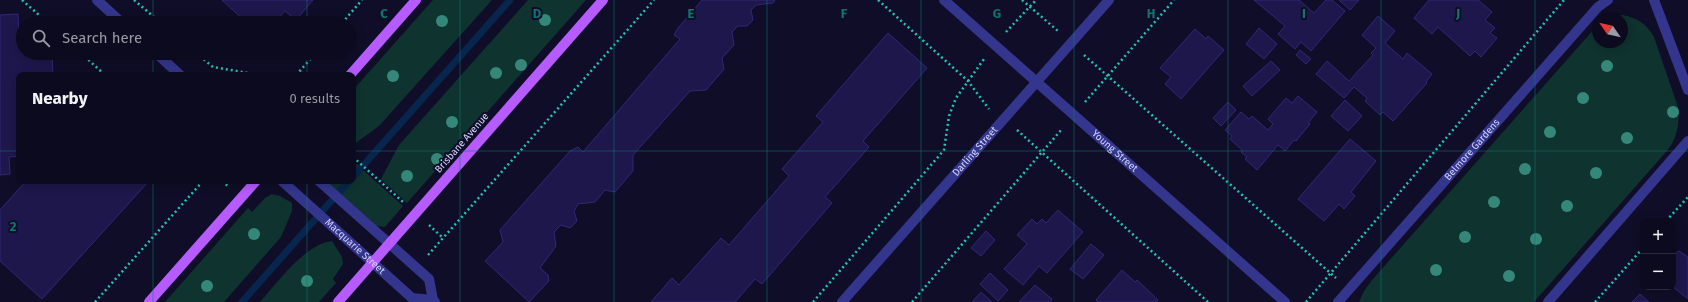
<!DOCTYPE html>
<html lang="en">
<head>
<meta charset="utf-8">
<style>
	body { margin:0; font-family:"Fira Sans",sans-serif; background:#151327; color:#f1f3f6 }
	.controls { position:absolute; right:12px; bottom:12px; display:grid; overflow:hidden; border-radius:8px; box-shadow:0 2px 10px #0003 }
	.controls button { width:36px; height:36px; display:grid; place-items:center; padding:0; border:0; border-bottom:1px solid #2c2b3c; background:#0c0a1e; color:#f1f3f6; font:20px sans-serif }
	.compass { position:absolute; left:1592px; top:12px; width:36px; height:36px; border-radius:50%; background:#0c0a1e; box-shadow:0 2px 10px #0003; rotate:304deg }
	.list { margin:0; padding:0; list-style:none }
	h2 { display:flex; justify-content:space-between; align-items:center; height:52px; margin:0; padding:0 16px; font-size:17px }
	h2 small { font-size:13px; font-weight:400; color:#9a9aa4 }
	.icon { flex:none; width:22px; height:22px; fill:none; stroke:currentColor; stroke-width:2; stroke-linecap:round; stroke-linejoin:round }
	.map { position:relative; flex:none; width:1688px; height:302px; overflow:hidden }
	.search { position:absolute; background:#0c0a1e; box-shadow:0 2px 10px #0003; left:16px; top:16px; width:340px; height:44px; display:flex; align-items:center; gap:10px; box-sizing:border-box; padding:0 14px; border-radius:22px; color:#9a9aa4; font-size:15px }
	.panel { position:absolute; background:#0c0a1e; box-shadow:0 2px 10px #0003; left:16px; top:72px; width:340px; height:112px; border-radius:8px }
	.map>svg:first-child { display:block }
</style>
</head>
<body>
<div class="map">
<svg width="1688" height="302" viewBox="0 0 1688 302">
	<rect width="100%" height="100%" fill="#100d28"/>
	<g fill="#0f332f">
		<path d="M433,0H492L379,126L353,145V90Z"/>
		<path d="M528,0H586L407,203L381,179L399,145Z"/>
		<path d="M1622,15C1636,17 1647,24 1654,37L1678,107C1680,124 1677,139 1666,152L1534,302H1359L1364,291L1372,280L1596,27L1598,26V42H1622V18H1607Z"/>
		<path d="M353,161L403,206L385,227L377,226L326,181H353Z"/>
		<path d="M272,194L280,196L292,203V211L281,237L224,302H165L248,208L252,212L265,198Z"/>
		<path d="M332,241L342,257L343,264L333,279L336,283L319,302H260C277,283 305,244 332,241Z"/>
	</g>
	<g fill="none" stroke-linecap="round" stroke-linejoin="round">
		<g stroke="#07254d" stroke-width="7">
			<path d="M353,177L510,0"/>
			<path d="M242,302L349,181"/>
		</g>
	</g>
	<g fill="#1e174b" stroke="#312779">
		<path d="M222,0H313L296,20L285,11L274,23H247Z"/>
		<path d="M702,0H775L773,3L756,5L751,10L753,20L747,26H738L732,32L734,45L722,58L724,69L706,90L690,91L633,155V171L615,192L605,190L595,202L578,204L574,211L577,221L570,228L561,225L554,232L556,246L540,268L548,275L549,281L529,302L485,261L503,242L500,230L570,151L578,147L583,152L680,39L674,35L678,28Z"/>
		<path d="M1254,0H1299L1314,13L1326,0H1332L1345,11L1311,51L1301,42L1295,49L1278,34L1285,26Z"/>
		<path d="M1339,0H1359L1350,10Z"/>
		<path d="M1429,0H1478L1492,12L1485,20L1495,28L1490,33L1497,38L1481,57L1475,51L1470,56L1438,27L1432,34L1414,18Z"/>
		<path d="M18,14L19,43H23V53H52L53,75H19V84H16L19,117V156L9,157L10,174L0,175V15Z"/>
		<path d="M1378,16L1395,31L1385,43L1403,59L1407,53L1432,74L1426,82L1427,83L1393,121L1383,112L1380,115L1365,101L1367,98L1354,87L1344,98L1316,74L1327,61L1349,81L1373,55L1371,53L1376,48L1362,35Z"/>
		<path d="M1259,28L1277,44L1264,59L1246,44Z"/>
		<path d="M1195,29L1206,39L1208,36L1224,50L1181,99L1165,84L1171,77L1160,68Z"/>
		<path d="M888,33L927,68L863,141L869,147L825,197L832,203L762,284L755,279L735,302H651L672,278L679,285L721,238L729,245L789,176L782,169L823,122L816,116Z"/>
		<path d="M1300,50L1311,59L1306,64L1296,55Z"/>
		<path d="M1271,61L1280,70L1252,96L1243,86Z"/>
		<path d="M1298,96L1317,112L1308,123L1310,124L1296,141L1294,140L1285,151L1278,145L1257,170L1245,159L1247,157L1241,152L1242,150L1230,139L1232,136L1225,130L1241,112L1249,119L1252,116L1268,130L1273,124L1268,119L1286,98L1292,103Z"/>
		<path d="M1345,100L1362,116L1348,131L1331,116Z"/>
		<path d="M1228,102L1236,110L1221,126L1213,118Z"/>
		<path d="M1350,139L1376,161L1351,192L1355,196L1344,209L1339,204L1324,221L1298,199Z"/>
		<path d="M26,181H149L42,299L0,261V210Z"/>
		<path d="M1058,210L1083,232L1047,273L1039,266L1023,285L1004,269L1027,244L1017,235L1032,219L1037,224L1042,219L1046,223Z"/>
		<path d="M986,231L995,240L981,256L971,248Z"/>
		<path d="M1091,244L1104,255L1083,279L1070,269Z"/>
		<path d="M1673,251L1676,253L1679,251L1688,257V299L1673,287Z"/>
		<path d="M1122,270L1135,282L1137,280L1158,300L1156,302H1098L1096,300Z"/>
		<path d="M990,273L1008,290L998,301L980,284Z"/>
		<path d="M1035,285L1052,299L1050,302H1019Z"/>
		<path d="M981,292L992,302H972Z"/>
		<path d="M1640,294L1649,302H1632Z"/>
	</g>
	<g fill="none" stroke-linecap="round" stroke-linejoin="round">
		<g stroke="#23c4af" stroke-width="2.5" stroke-dasharray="2 3" stroke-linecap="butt">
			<path d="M22,0L48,23"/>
			<path d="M134,0L161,23"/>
			<path d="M878,0L968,81L989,109"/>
			<path d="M1022,0L1058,31"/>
			<path d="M342,23L362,0"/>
			<path d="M1006,32L1036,0"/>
			<path d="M81,53L105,75"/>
			<path d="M196,53L213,67L260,75"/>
			<path d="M1084,55L1336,278"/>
			<path d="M296,75L316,53"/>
			<path d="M1085,102L1174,0"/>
			<path d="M1017,130L1208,302"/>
			<path d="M353,157L403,202"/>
			<path d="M222,181L229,187"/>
			<path d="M1666,221L1688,197"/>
			<path d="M429,225L443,238"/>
			<path d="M428,255L654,0"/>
			<path d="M95,302L203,181"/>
			<path d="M813,302L944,150L949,116L956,98L984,59"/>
			<path d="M912,302L1062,129"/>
			<path d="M1306,302L1564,0"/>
			<path d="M1595,302L1643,248"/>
		</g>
		<g stroke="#33368c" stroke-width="10">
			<path d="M97,0L122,23"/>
			<path id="s1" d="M944,0L1285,302"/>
			<path d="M1654,0L1688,90"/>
			<path d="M156,53L180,75"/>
			<path id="s2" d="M282,181L412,298L433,300L435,302"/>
			<path d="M319,181L429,279L433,300"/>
			<path id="s3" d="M842,302L1109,0"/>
			<path id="s4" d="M1338,302L1598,7L1608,0"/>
			<path d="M1548,302L1688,141"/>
		</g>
		<g stroke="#b65bff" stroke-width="10">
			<path d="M350,75L416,0"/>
			<path d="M149,302L256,181"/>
			<path d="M338,302L603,0"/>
		</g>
	</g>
	<g fill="#358879">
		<circle cx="545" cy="20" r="6"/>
		<circle cx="442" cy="21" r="6"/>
		<circle cx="521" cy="65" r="6"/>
		<circle cx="1607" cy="66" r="6"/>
		<circle cx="496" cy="73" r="6"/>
		<circle cx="393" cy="76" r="6"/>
		<circle cx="1583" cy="98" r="6"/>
		<circle cx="1673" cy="112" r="6"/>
		<circle cx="452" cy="122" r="6"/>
		<circle cx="1550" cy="132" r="6"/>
		<circle cx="1627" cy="138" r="6"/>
		<circle cx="437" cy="159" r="6"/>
		<circle cx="1525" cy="169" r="6"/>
		<circle cx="1596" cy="173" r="6"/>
		<circle cx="407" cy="176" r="6"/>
		<circle cx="1494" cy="202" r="6"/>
		<circle cx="1567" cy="206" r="6"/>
		<circle cx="254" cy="234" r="6"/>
		<circle cx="1465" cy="237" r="6"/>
		<circle cx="1536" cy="239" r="6"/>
		<circle cx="1436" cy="270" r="6"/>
		<circle cx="1509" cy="276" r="6"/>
		<circle cx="307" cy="281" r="6"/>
		<circle cx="207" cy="286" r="6"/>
	</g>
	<path fill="none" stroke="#0f766e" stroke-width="1" stroke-opacity="0.55" d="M153,0V23M307,0V23M460,0V302M614,0V302M767,0V302M921,0V302M1074,0V302M1228,0V302M1381,0V302M1535,0V302M153,53V75M307,53V75M0,151H19M353,151H1688M153,181V302M307,181V302"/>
	<g text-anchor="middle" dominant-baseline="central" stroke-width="4" stroke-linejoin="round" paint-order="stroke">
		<g font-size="10" fill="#d6d4ff" stroke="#100d28">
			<text transform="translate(462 143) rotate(-49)">Brisbane Avenue</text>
			<text stroke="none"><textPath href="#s4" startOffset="203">Belmore Gardens</textPath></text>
			<text stroke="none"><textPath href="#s3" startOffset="201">Darling Street</textPath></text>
			<text stroke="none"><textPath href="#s1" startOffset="228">Young Street</textPath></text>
			<text stroke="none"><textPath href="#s2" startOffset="98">Macquarie Street</textPath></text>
		</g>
	</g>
	<g font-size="13" text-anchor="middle" font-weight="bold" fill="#0f766e" stroke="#100d28" stroke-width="4" stroke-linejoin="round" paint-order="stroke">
		<text x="384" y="18">C</text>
		<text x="537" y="18">D</text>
		<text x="691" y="18">E</text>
		<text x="844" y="18">F</text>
		<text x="997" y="18">G</text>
		<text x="1151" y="18">H</text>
		<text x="1304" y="18">I</text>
		<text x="1458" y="18">J</text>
		<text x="13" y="231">2</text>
	</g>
</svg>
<div class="controls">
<button>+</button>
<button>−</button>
</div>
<svg class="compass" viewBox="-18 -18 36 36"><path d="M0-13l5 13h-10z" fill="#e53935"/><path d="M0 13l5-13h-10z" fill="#9a9aa4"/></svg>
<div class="search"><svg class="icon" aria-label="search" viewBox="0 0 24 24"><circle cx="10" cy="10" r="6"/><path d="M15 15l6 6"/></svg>Search here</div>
<section class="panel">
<h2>Nearby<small>0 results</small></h2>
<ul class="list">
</ul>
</section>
</div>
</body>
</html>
